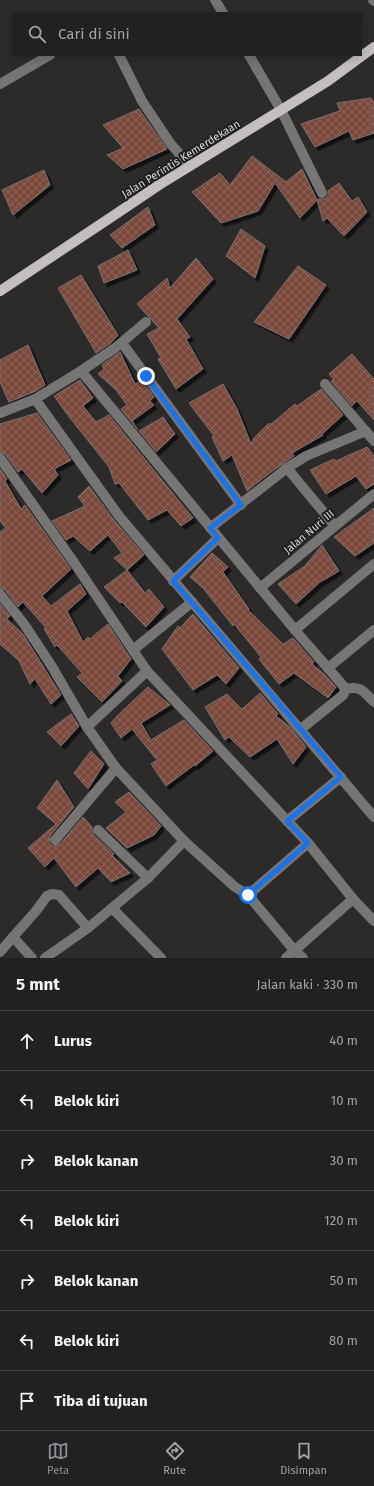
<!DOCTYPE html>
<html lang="id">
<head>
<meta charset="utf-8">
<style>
	body { margin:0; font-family:"Fira Sans",sans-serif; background:#2a2829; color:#f1f3f6 }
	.stop { position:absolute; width:12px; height:12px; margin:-9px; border:3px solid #1a73e8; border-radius:50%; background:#fff }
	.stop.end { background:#1a73e8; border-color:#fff; box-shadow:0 1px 4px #0008 }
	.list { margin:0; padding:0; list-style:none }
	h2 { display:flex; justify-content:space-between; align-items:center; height:52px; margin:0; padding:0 16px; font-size:17px }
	h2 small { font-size:13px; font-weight:400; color:#a2a3a5 }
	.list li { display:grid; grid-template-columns:26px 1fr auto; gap:12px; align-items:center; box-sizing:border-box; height:60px; padding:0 16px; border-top:1px solid #3f3e3e }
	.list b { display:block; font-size:15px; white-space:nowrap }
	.list em { font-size:13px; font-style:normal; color:#a2a3a5 }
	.icon { flex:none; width:22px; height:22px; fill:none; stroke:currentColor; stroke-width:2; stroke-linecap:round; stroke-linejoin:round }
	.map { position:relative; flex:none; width:374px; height:958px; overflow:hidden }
	.search { position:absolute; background:#222020; box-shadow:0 2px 10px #0003; left:12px; right:12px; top:12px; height:44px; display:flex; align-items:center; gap:10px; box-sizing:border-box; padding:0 14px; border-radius:0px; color:#a2a3a5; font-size:15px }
	.sheet { height:472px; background:#222020 }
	nav { display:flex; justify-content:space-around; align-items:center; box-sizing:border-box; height:56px; border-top:1px solid #3f3e3e; background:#222020; font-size:11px; color:#a2a3a5 }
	nav a { display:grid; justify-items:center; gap:2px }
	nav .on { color:#8c9099 }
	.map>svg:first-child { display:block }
</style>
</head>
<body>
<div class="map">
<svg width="374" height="958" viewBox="0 0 374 958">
	<defs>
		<pattern id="building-cross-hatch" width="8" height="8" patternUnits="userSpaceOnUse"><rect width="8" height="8" fill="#7b483e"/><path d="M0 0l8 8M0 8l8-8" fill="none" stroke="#8d6259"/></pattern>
		<filter id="shadow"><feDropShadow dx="3.5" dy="3.5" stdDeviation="0" flood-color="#0009"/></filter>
	</defs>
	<rect width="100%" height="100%" fill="#2d2a2a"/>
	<g fill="url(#building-cross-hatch)" stroke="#757271" filter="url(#shadow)">
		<path d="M371,98L374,103V133L353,140L349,131L315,147L301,124L340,111L337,103Z"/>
		<path d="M139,109L167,149L123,169L107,155L123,148L103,125Z"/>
		<path d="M252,156L286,182L302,169L317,200L300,218L275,183L258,211L221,223L192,192L220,173L230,185Z"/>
		<path d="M44,170L50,185L13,215L2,190Z"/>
		<path d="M339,183L352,201L358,197L367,212L344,236L327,218L323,221L317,200L319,199H325L328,196V191Z"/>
		<path d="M148,207L155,225L122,248L110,235Z"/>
		<path d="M241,229L265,246L255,278L226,256Z"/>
		<path d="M128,250L137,270L104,283L98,266Z"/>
		<path d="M196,258L213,279L177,319L190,337L186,339L203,369L176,389L158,359L161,358L147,334L159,328L137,304L167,278L170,288Z"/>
		<path d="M298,266L326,285L289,339L254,322Z"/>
		<path d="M81,275L118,335L111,343L96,353L58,288Z"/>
		<path d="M28,345L45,385L36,391L9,402L0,382V360Z"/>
		<path d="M120,352L135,384L142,381L154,397L150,401L154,405L132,421L138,430L121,409L127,405L116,390L98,374L104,369L102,365Z"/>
		<path d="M352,354L374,379V420L357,401L352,406L331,381L334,380L329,374Z"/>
		<path d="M80,380L93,398L83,406L96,422L109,415L193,518L181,526L167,510L148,520L119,483L115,484L109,467L70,418L54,396Z"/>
		<path d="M223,384L237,409L251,444L254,438L269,423L270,425L295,404L297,406L321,389L343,415L322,434L323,435L292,453L294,456L271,472L247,491L232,455L223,461L212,437L214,436L189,403Z"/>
		<path d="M37,413L71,460L54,469L58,475L42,493L22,469L18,472L5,454L0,452V424Z"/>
		<path d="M163,417L175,434L156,452L139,431Z"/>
		<path d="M367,447L374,456V484L366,489L356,476L326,494L310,470L334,459L336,461Z"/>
		<path d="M0,469L7,479L5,481L21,509L25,505L71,569L42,596L51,606L80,584L86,594L67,611L83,642L88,637L90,639L108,624L131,659L118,676L122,681L102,702L77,677L82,673L57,645L55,647L44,629L46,628L31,611L23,602L18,607L5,590L0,588V532L6,528L0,521Z"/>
		<path d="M89,486L114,520L144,555L127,570L114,558L122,553L108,535L90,551L73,536L66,540L52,521L85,506L78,497Z"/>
		<path d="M374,508V543L355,556L334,537Z"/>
		<path d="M322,545L339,571L320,582L296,604L278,584L305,566Z"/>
		<path d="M212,553L228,567L223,572L249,609L248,610L283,644L293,638L314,662L312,664L324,674L336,687L328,698L294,673L279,684L259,659L261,657L234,624L233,626L203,588L190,577Z"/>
		<path d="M127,570L145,593L149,589L164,607L146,627L122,602L120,603L104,587Z"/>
		<path d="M0,604L10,616L7,619L23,634L61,695L51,704L35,679L30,684L19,661L0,644Z"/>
		<path d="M193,614L239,668L226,684L217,675L193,690L162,649L178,626L180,628Z"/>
		<path d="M148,687L170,705L141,723L151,740L184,720L213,751L195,766L194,765L166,786L151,764L157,760L132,729L121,738L111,723L117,716Z"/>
		<path d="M260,693L278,714L276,716L290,727L306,747L293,764L277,739L250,757L229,737L225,740L205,707L227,694L242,709Z"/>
		<path d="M71,714L79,726L61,746L47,732Z"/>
		<path d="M91,751L104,764L88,789L74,773Z"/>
		<path d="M57,780L74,807L50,836L49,842L51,845L54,846L60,844L83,817L92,827V831L94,835L114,854L112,855L130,873L111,882L98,868L76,887L54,858L45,867L28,848L56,824L37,808Z"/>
		<path d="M129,792L161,826L154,835L127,848L106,828L126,812L115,802Z"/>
	</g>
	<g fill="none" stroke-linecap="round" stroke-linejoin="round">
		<g stroke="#767574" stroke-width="10">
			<path d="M215,0L223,13"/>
			<path d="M373,0L374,1"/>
			<path d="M119,55L142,101L170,143L190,166"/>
			<path d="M249,55L281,110L322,193"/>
			<path d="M0,84L50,55"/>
			<path d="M122,343L241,505"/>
			<path d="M81,371L295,630L346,689"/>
			<path d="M325,384L374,441"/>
			<path d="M35,399L81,371L115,348L146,322"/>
			<path d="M0,413L35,399L119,516L374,817"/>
			<path d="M0,458L75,564L147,671L308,843L353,899L374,921"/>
			<path d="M287,468L335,526"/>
			<path d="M210,528L287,468L306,456L366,431"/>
			<path d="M173,581L218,538"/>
			<path d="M260,588L374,494"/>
			<path d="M0,594L24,624L51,665L87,727L116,768"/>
			<path d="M295,630L374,564"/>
			<path d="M133,650L192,602"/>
			<path d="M328,668L374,630"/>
			<path d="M87,727L147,671"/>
			<path d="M301,729L343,695L346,689C361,685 364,692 374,702"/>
			<path d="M287,821L341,777"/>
			<path d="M98,830L148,878"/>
			<path d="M55,840L116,768L184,841"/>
			<path d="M248,895L294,950L303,958"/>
			<path d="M112,908L161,958"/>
			<path d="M13,937L36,911L47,896L52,894L59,895L88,928L148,878L184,841L235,887L248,895L308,843"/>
			<path d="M0,952L13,937L32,958"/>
			<path d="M45,958L88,928"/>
			<path d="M286,958L353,899"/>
		</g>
		<path stroke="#c2bfbe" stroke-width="10" d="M0,291L113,216L159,185L328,81L374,47"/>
	</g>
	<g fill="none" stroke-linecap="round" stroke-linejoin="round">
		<path stroke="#1a73e8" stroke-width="5" d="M146,376L241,505L210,528L218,538L173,581L254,674L341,777L287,821L308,843L248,895"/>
	</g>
	<g text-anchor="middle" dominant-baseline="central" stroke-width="4" stroke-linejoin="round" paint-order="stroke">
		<g font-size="11" fill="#d7d5d5" stroke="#232120">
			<text transform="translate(181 159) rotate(-32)">Jalan Perintis Kemerdekaan</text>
			<text transform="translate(309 532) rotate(-40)">Jalan Nuri III</text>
		</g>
	</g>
</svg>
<div class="stop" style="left:248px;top:895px"></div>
<div class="stop end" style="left:146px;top:376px"></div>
<div class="search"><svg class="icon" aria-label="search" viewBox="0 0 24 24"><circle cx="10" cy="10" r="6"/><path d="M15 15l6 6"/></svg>Cari di sini</div>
</div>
<section class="sheet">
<h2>5 mnt<small>Jalan kaki · 330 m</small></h2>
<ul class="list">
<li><svg class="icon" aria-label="ahead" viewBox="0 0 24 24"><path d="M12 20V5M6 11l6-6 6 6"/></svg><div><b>Lurus</b></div><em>40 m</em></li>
<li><svg class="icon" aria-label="left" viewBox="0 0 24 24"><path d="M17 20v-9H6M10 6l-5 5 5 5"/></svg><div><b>Belok kiri</b></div><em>10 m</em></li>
<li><svg class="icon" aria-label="right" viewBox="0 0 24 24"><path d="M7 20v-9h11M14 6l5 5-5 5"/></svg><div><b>Belok kanan</b></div><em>30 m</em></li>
<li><svg class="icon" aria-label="left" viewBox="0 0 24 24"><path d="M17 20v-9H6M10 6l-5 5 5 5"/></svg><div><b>Belok kiri</b></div><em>120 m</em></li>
<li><svg class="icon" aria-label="right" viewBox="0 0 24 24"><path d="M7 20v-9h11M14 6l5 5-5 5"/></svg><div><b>Belok kanan</b></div><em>50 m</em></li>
<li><svg class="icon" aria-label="left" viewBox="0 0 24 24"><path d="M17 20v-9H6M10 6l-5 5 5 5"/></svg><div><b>Belok kiri</b></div><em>80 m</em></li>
<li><svg class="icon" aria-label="arrive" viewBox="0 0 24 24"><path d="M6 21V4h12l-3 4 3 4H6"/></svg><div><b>Tiba di tujuan</b></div></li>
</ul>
</section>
<nav>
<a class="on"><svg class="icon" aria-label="map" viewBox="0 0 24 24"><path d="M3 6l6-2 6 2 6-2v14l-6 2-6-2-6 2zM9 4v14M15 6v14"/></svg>Peta</a>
<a><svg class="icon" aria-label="directions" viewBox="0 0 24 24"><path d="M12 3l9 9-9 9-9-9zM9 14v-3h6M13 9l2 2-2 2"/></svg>Rute</a>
<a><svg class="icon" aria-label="saved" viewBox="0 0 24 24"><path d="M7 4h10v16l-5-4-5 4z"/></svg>Disimpan</a>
</nav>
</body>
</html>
